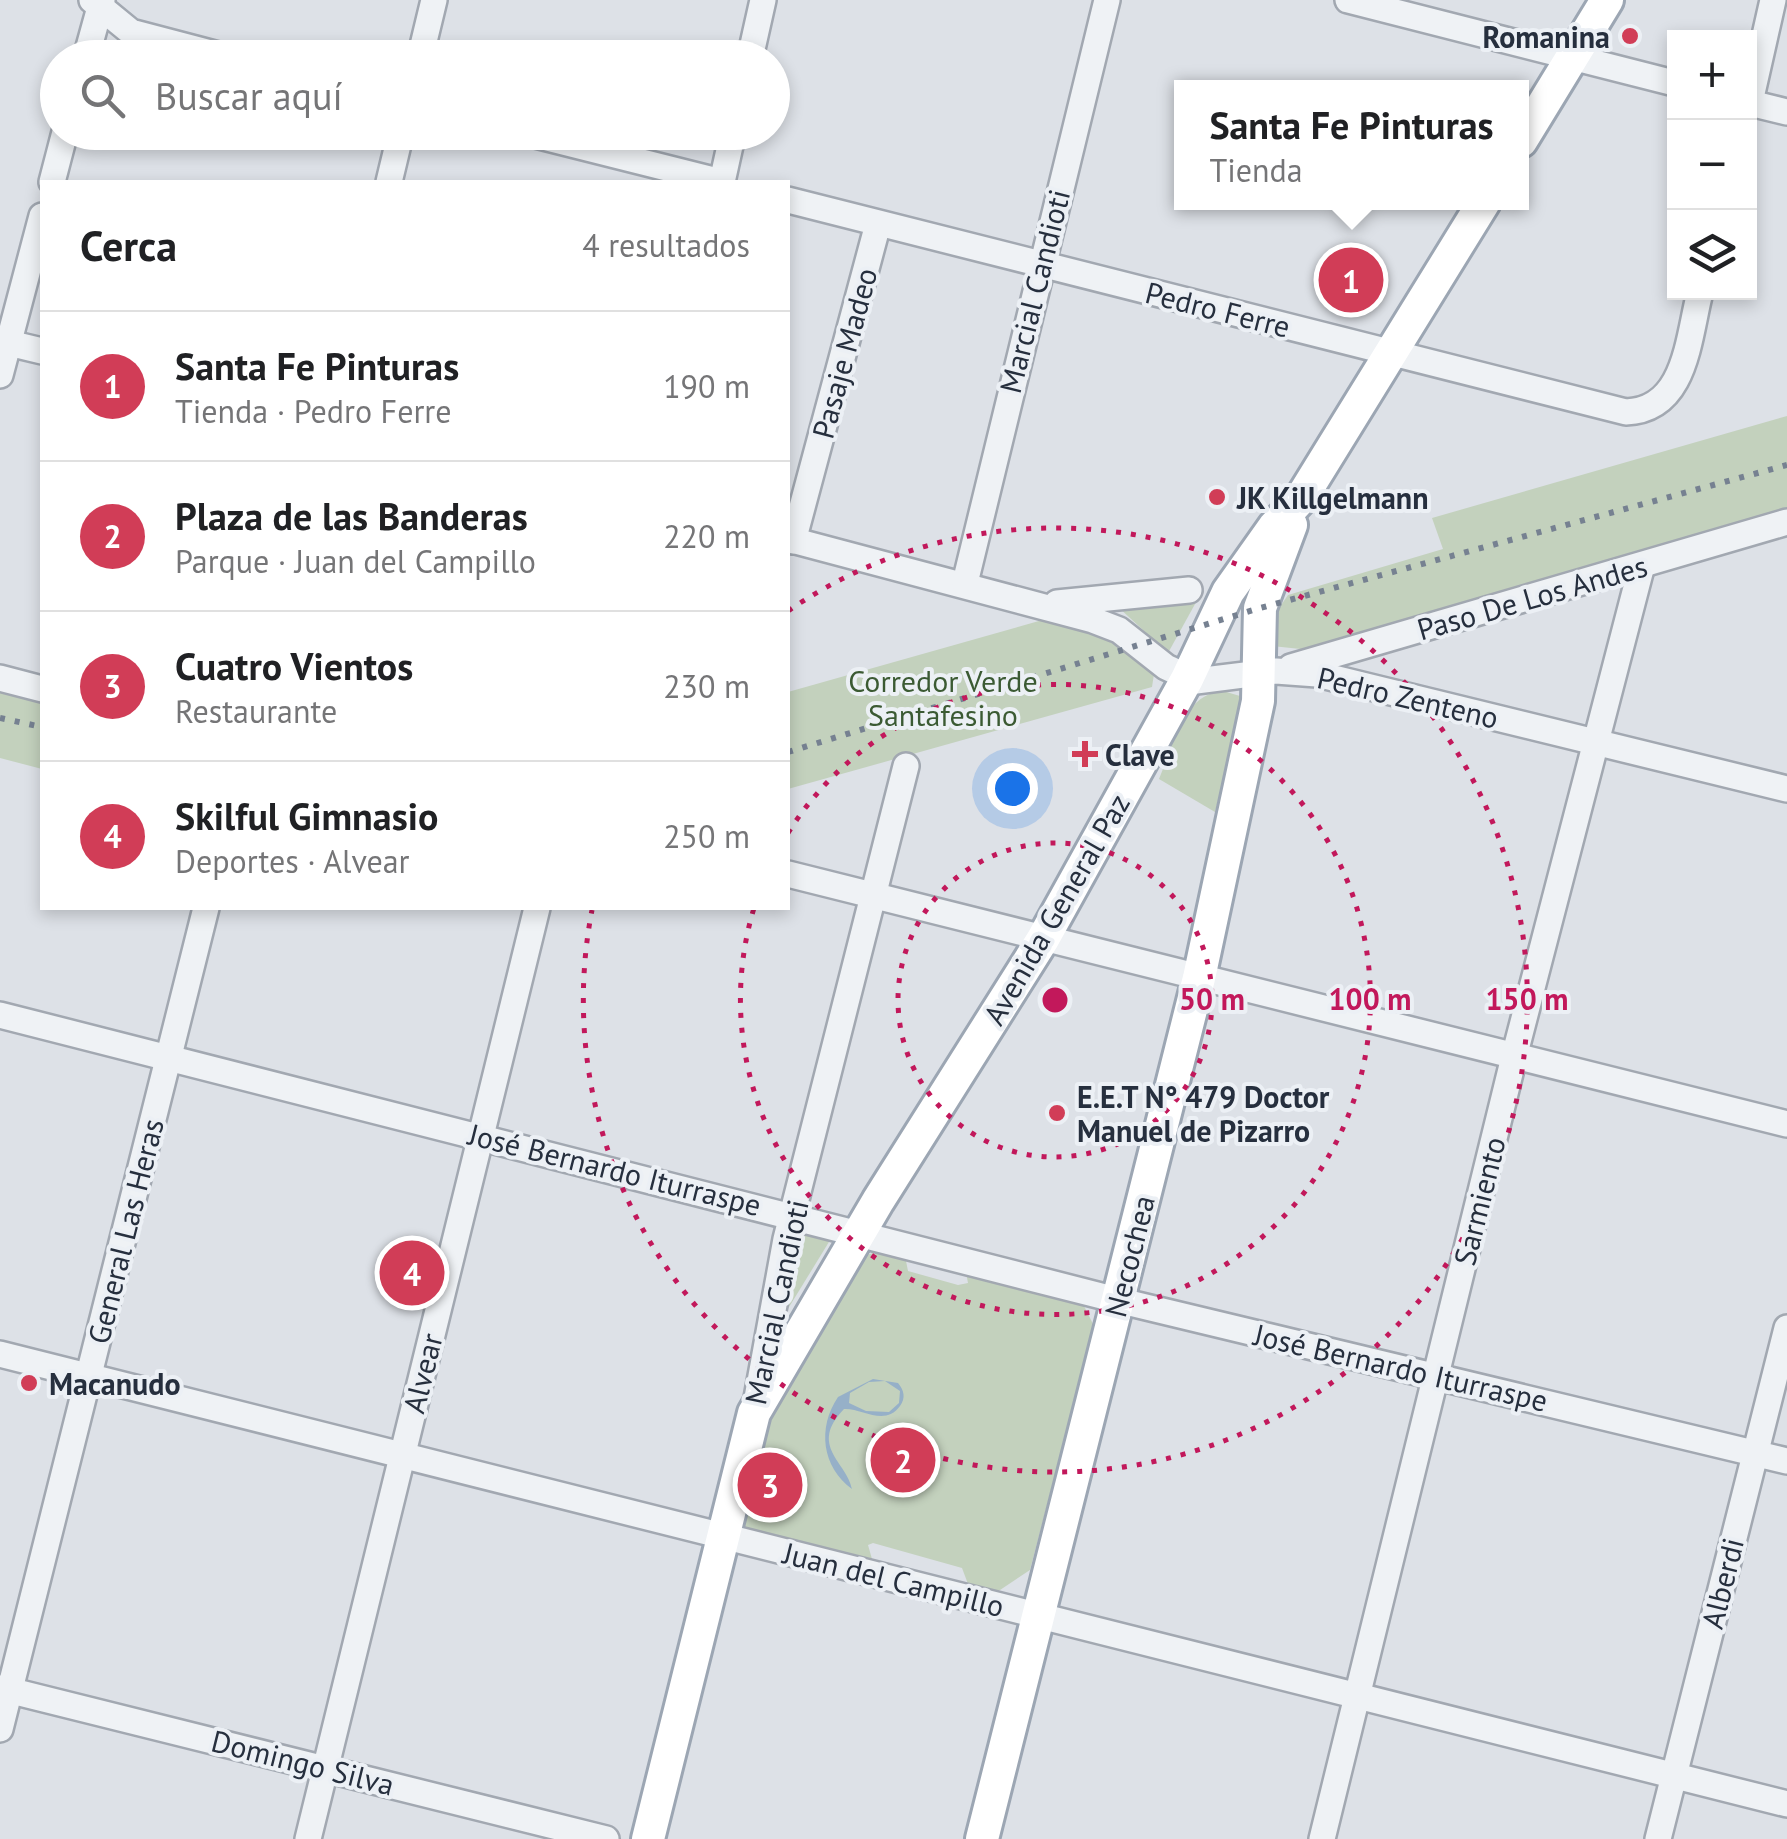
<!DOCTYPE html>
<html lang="es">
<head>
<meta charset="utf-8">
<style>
	body { margin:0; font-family:"PT Sans",sans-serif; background:#f6f6f6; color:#202124 }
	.controls { position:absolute; right:30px; top:30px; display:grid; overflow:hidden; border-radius:0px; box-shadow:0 5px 15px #0003 }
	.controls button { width:90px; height:90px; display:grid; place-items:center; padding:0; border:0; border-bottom:2px solid #e0e0e0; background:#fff; color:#202124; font:50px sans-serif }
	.you { position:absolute; left:1012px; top:788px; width:35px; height:35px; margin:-25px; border:8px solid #fff; border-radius:50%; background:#1a73e8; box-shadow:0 0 0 15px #1a73e833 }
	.badge { display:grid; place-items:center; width:65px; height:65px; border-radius:50%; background:#d13d57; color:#fff; font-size:32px; font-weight:700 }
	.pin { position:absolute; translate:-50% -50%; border:5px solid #fff; box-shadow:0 2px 10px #0006 }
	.popup { position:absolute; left:1174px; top:80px; width:355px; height:130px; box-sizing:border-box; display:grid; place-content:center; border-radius:0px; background:#fff; filter:drop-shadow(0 2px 8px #0005); font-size:32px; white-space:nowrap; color:#757577 }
	.popup b { font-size:38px; color:#202124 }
	.popup::after { content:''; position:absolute; left:50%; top:100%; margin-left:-20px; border:20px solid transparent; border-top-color:#fff }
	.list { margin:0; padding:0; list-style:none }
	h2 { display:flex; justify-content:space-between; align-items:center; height:130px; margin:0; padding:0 40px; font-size:42px }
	h2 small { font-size:32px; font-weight:400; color:#757577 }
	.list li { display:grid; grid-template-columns:65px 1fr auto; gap:30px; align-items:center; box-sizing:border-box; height:150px; padding:0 40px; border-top:2px solid #e0e0e0 }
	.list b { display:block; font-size:38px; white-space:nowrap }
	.list p { margin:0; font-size:32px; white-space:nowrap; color:#757577 }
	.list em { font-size:32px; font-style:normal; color:#757577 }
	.icon { flex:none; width:55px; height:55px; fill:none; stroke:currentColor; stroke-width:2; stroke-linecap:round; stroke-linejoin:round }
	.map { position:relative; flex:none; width:1787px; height:1839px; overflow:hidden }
	.search { position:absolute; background:#fff; box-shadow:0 5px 15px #0003; left:40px; top:40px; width:750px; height:110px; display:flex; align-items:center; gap:25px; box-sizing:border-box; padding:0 35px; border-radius:55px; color:#757577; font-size:38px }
	.panel { position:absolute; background:#fff; box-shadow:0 5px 15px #0003; left:40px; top:180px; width:750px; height:730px; border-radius:0px }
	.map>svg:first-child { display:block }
</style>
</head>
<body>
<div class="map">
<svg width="1787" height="1839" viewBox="0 0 1787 1839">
	<rect width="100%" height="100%" fill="#dde1e7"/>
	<g fill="#c3d1bd">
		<path d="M1787,416V514L1310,650L1272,646L1277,611L1288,595L1443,549L1432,518Z"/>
		<path d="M1200,595L1168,653L1117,606Z"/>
		<path d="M1053,617C1094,630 1121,646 1154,674L1152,687L788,789V692Z"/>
		<path d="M0,687L42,698V769L0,758Z"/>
		<path d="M1223,691L1240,696L1242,706L1215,812L1159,779C1173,746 1182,694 1223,691Z"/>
		<path d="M804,1230L832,1237L778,1325Z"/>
		<path d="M892,1248L904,1251L908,1271L958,1285L968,1283L965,1267L1080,1298L1094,1326L1030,1570L991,1596L971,1592L962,1568L873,1543L868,1545L874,1566L745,1532L736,1504L758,1416L855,1258Z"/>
	</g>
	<path fill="#96b0c8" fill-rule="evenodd" d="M873,1379L898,1383C904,1390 906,1398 900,1406C885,1427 862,1408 844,1409C808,1446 847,1462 852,1489C822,1467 817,1428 838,1397ZM885,1381L900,1391L899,1403L889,1412L866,1411L849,1403L850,1393L869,1382Z"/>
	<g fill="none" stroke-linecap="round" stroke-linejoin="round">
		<g stroke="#a2a8b1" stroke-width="30">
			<g id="minor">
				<path d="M92,0L131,32L230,58"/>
				<path d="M1348,0L1674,83"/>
				<path d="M86,58L102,0"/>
				<path d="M420,58L434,0"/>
				<path d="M750,58L763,0"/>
				<path d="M1750,102L1773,0"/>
				<path d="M1750,103L1787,112"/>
				<path d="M523,132L722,182"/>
				<path d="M52,182L65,132"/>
				<path d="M389,182L401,132"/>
				<path d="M722,182L733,132"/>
				<path d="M788,200L1626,412C1686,410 1688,339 1700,292"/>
				<path d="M0,341L42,351"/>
				<path d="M0,375L42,216"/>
				<path d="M788,539L1093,620L1119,630L1166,667L1196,681L1276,671L1317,674L1787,789"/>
				<path d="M793,541L878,224"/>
				<path d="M965,583L1107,0"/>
				<path d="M1057,603L1189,590"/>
				<path d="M1291,667L1787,522"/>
				<path d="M0,678L42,689"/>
				<path d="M788,874L1787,1124"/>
				<path d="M0,1015L1117,1300L1787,1461"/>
				<path d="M0,1354L1787,1804"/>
				<path d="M757,1398L786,1239L906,766"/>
				<path d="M0,1688L606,1839"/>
				<path d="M0,1729L206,908"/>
				<path d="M308,1839L537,908"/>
				<path d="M1322,1839L1514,1057L1642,565"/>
				<path d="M1658,1839L1787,1328"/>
			</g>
		</g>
		<g stroke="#9ca6b3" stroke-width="38">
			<g id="major">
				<path d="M1521,141L1607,0"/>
				<path d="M648,1839L754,1413L878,1201L1043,939L1187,679L1228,592L1274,527L1302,497L1484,202"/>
				<path d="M982,1839L1199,978L1258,701L1260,608L1291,525"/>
			</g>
		</g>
		<use href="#minor" stroke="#eff2f5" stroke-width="25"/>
		<use href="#major" stroke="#fff" stroke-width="32"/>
		<g stroke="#768191" stroke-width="6" stroke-dasharray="5 10" stroke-linecap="butt">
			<path d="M0,718L42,727"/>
			<path d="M788,752L1260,608L1787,465"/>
		</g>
	</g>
	<g fill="none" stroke="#c2185b" stroke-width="5" stroke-dasharray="5 10">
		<circle cx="1055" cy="1000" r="157"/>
		<path d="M788 833A315 315 0 1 1 754 908"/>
		<path d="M788 611A472 472 0 1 1 592 910"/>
	</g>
	<g fill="#d13d57" stroke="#ecf0f5" stroke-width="4">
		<circle cx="1630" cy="36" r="10"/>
		<circle cx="1217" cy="497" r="10"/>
		<path d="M1080 739h10v10h10v10h-10v10h-10v-10h-10v-10h10z"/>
		<circle cx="1057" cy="1113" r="10"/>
		<circle cx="29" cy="1383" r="10"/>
	</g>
	<g text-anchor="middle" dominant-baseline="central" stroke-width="8" stroke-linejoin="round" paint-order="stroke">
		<g font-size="30" font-weight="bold" fill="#262f3e" stroke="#ecf0f5" text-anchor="start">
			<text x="1610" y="36" text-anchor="end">Romanina</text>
			<text x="1237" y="497">JK Killgelmann</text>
			<text x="1105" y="754">Clave</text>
			<text x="1077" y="1096">E.E.T N° 479 Doctor<tspan x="1077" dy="34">Manuel de Pizarro</tspan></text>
			<text x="49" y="1383">Macanudo</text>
		</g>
		<g font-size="30" fill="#262f3e" stroke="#ecf0f5">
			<text transform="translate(1034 291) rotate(-76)">Marcial Candioti</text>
			<text transform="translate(1218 309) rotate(14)">Pedro Ferre</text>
			<text transform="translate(844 353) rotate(-75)">Pasaje Madeo</text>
			<text transform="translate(1532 597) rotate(-16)">Paso De Los Andes</text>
			<text transform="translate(1408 697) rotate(13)">Pedro Zenteno</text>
			<text transform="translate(1056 909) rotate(-60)">Avenida General Paz</text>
			<text transform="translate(615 1169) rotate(14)">José Bernardo Iturraspe</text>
			<text transform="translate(1479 1201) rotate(-76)">Sarmiento</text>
			<text transform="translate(125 1231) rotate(-76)">General Las Heras</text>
			<text transform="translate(1129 1256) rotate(-76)">Necochea</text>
			<text transform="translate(776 1302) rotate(-78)">Marcial Candioti</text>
			<text transform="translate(1401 1367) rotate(13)">José Bernardo Iturraspe</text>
			<text transform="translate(422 1373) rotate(-76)">Alvear</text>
			<text transform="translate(894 1579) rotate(14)">Juan del Campillo</text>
			<text transform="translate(1722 1583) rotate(-76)">Alberdi</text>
			<text transform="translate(303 1762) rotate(14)">Domingo Silva</text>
		</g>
		<g font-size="30" fill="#3b5a33" stroke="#ecf0f5">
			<text x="943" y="680">Corredor Verde<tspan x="943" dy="34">Santafesino</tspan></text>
		</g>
	</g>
	<circle cx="1055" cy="1000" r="15" fill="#c2185b" stroke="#ecf0f5" stroke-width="5"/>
	<g font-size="30" text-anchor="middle" font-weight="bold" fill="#c2185b" stroke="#ecf0f5" stroke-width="8" stroke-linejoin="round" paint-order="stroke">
		<text x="1212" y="1010">50 m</text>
		<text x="1370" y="1010">100 m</text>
		<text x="1527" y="1010">150 m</text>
	</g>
</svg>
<div class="controls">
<button>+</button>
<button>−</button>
<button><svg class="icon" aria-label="layers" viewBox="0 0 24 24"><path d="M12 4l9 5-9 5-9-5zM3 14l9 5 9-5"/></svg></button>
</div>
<div class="you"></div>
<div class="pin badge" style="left:1351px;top:280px">1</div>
<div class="popup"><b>Santa Fe Pinturas</b>Tienda</div>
<div class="pin badge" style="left:903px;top:1460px">2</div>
<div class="pin badge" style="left:770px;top:1485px">3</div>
<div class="pin badge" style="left:412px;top:1273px">4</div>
<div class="search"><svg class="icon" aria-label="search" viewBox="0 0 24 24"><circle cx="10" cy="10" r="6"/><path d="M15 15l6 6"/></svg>Buscar aquí</div>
<section class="panel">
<h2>Cerca<small>4 resultados</small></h2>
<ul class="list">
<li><span class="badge">1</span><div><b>Santa Fe Pinturas</b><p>Tienda · Pedro Ferre</p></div><em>190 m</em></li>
<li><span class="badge">2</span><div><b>Plaza de las Banderas</b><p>Parque · Juan del Campillo</p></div><em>220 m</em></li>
<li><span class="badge">3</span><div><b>Cuatro Vientos</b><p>Restaurante</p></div><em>230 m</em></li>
<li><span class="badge">4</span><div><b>Skilful Gimnasio</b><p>Deportes · Alvear</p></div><em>250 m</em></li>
</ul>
</section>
</div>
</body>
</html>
